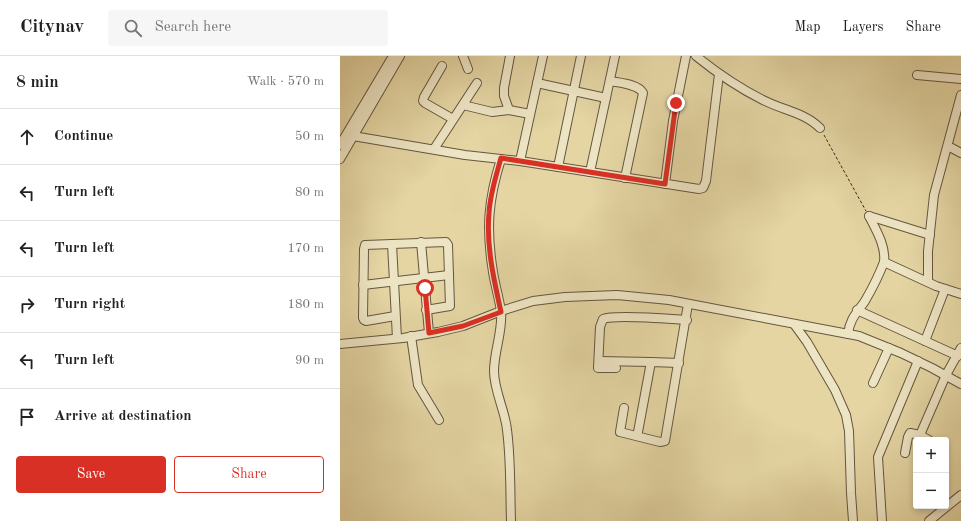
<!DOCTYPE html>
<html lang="en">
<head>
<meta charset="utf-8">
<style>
	body { margin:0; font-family:"Old Standard TT",serif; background:#f6f6f6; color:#222 }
	.controls { position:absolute; right:12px; bottom:12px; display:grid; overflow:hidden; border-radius:4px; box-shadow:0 2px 6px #0003 }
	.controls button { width:36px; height:36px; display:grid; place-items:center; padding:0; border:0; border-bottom:1px solid #e0e0e0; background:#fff; color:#222; font:20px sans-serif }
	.stop { position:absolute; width:12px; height:12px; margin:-9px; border:3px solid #d93025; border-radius:50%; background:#fff }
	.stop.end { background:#d93025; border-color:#fff; box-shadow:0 1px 4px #0008 }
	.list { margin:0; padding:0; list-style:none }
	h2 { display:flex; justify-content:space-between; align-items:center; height:52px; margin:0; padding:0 16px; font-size:17px }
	h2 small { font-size:13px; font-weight:400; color:#767676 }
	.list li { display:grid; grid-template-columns:26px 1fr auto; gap:12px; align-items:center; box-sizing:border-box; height:56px; padding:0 16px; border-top:1px solid #e0e0e0 }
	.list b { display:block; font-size:15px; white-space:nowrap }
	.list em { font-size:13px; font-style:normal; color:#767676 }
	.actions { display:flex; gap:8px; padding:12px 16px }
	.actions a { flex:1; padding:9px 0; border:1px solid #d93025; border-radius:4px; text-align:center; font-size:14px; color:#d93025 }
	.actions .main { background:#d93025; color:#fff }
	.icon { flex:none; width:22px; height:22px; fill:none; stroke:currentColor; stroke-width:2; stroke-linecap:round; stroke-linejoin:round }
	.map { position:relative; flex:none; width:621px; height:465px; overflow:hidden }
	header { display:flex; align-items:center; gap:24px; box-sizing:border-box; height:56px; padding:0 20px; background:#fff; border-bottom:1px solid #e0e0e0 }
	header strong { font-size:19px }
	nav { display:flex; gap:22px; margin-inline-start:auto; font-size:14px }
	.search { width:280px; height:36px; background:#f6f6f6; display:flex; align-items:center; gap:10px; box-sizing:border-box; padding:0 14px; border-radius:4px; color:#767676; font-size:15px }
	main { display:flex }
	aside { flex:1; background:#fff }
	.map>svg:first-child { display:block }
</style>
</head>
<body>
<header>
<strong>Citynav</strong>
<div class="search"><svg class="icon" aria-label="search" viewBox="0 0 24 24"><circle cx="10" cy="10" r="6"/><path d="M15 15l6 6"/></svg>Search here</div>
<nav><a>Map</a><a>Layers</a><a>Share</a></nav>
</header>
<main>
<aside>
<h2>8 min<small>Walk · 570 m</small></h2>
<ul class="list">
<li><svg class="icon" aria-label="ahead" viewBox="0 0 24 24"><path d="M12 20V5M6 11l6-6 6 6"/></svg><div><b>Continue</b></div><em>50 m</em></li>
<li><svg class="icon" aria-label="left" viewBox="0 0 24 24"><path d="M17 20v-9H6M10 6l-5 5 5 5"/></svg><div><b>Turn left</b></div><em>80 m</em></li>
<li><svg class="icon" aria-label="left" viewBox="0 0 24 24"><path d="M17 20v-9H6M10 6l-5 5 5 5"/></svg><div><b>Turn left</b></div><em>170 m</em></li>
<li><svg class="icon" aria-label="right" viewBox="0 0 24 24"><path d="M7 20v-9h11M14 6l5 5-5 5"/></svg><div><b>Turn right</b></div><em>180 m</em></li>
<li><svg class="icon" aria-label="left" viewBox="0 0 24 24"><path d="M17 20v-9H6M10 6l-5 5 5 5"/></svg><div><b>Turn left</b></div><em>90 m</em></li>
<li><svg class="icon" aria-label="arrive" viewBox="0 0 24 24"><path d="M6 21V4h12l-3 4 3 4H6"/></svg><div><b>Arrive at destination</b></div></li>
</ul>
<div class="actions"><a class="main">Save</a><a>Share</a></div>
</aside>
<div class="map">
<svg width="621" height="465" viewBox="0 0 621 465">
	<rect width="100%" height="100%" fill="#e4d5a3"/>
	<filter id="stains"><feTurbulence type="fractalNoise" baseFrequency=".005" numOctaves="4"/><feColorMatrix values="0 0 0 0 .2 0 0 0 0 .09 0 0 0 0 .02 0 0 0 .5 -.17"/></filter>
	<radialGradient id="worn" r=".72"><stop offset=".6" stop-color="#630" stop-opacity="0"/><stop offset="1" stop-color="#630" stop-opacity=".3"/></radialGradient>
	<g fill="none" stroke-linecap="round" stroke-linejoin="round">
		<g stroke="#655640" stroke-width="10">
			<g id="minor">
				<path d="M123,0L128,13"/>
				<path d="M356,0C377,17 399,32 423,44C442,54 464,56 480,72"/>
				<path d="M102,10L84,41L83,45L85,47L113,63"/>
				<path d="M577,19L621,23"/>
				<path d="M270,25C280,27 298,28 303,37L285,122"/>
				<path d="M197,27L266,42"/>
				<path d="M123,49L152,56L169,54L190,58"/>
				<path d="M169,54L164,40V32L170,0"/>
				<path d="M13,80L125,99L180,105L359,133L363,132L366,125L379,18"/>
				<path d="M0,89L53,0"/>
				<path d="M608,90L621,97"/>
				<path d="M94,93L137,27"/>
				<path d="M0,103L60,0"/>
				<path d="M161,103C148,144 146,173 153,216C155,229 159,242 161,255C163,275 154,295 154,315C154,335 165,354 167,374C171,404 170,435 171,465"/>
				<path d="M180,105L203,0"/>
				<path d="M218,111L241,0"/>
				<path d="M250,116L275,0"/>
				<path d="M325,128L333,65L346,0"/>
				<path d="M529,160L590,179"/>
				<path d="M81,186L89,277"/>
				<path d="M52,188L57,282"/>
				<path d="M544,206L596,230L621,238"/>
				<path d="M588,226V195L594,139L621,39"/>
				<path d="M23,229L109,219"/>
				<path d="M517,254L618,300"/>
				<path d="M55,260L26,265L24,264L23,262L24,193L25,189L106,186L108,189L110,250L86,254"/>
				<path d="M454,268L467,286L495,334L506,359L509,375L511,437L513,465"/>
				<path d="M508,278C510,262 517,257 525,245C532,233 539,219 544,206C546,190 536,174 529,160"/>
				<path d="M71,280L78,329L99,364"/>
				<path d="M585,285L605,233"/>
				<path d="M0,288L63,282L98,276L123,270L161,255L193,245L225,241L277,239L329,244L519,280L561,297L592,312L621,328"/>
				<path d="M259,305L311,306"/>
				<path d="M276,312H258L260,271L263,263C275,258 330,263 347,264"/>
				<path d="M533,327L549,292"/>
				<path d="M284,352L280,376L320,386L325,385L348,248"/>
				<path d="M298,376L311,306L339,307"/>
				<path d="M580,379L606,319L621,292"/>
				<path d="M565,397L568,381L570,377L580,379L589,384"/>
				<path d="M542,465L538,401L578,305"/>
				<path d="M589,465L621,439"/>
			</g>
		</g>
		<path stroke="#3b2b1f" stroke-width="1" stroke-dasharray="3 2" stroke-linecap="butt" d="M484,79L526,155"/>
		<use href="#minor" stroke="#ede4c3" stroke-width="8"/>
	</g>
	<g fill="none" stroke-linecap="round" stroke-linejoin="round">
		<path stroke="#d93025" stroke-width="5" d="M85,232L89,277L123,270L161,256C154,224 146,190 149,157C150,138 156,120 161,102L325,128L336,47"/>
	</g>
	<rect width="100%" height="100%" filter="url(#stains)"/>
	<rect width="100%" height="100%" fill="url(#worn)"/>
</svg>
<div class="controls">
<button>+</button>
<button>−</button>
</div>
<div class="stop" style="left:85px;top:232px"></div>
<div class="stop end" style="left:336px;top:47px"></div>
</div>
</main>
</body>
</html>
